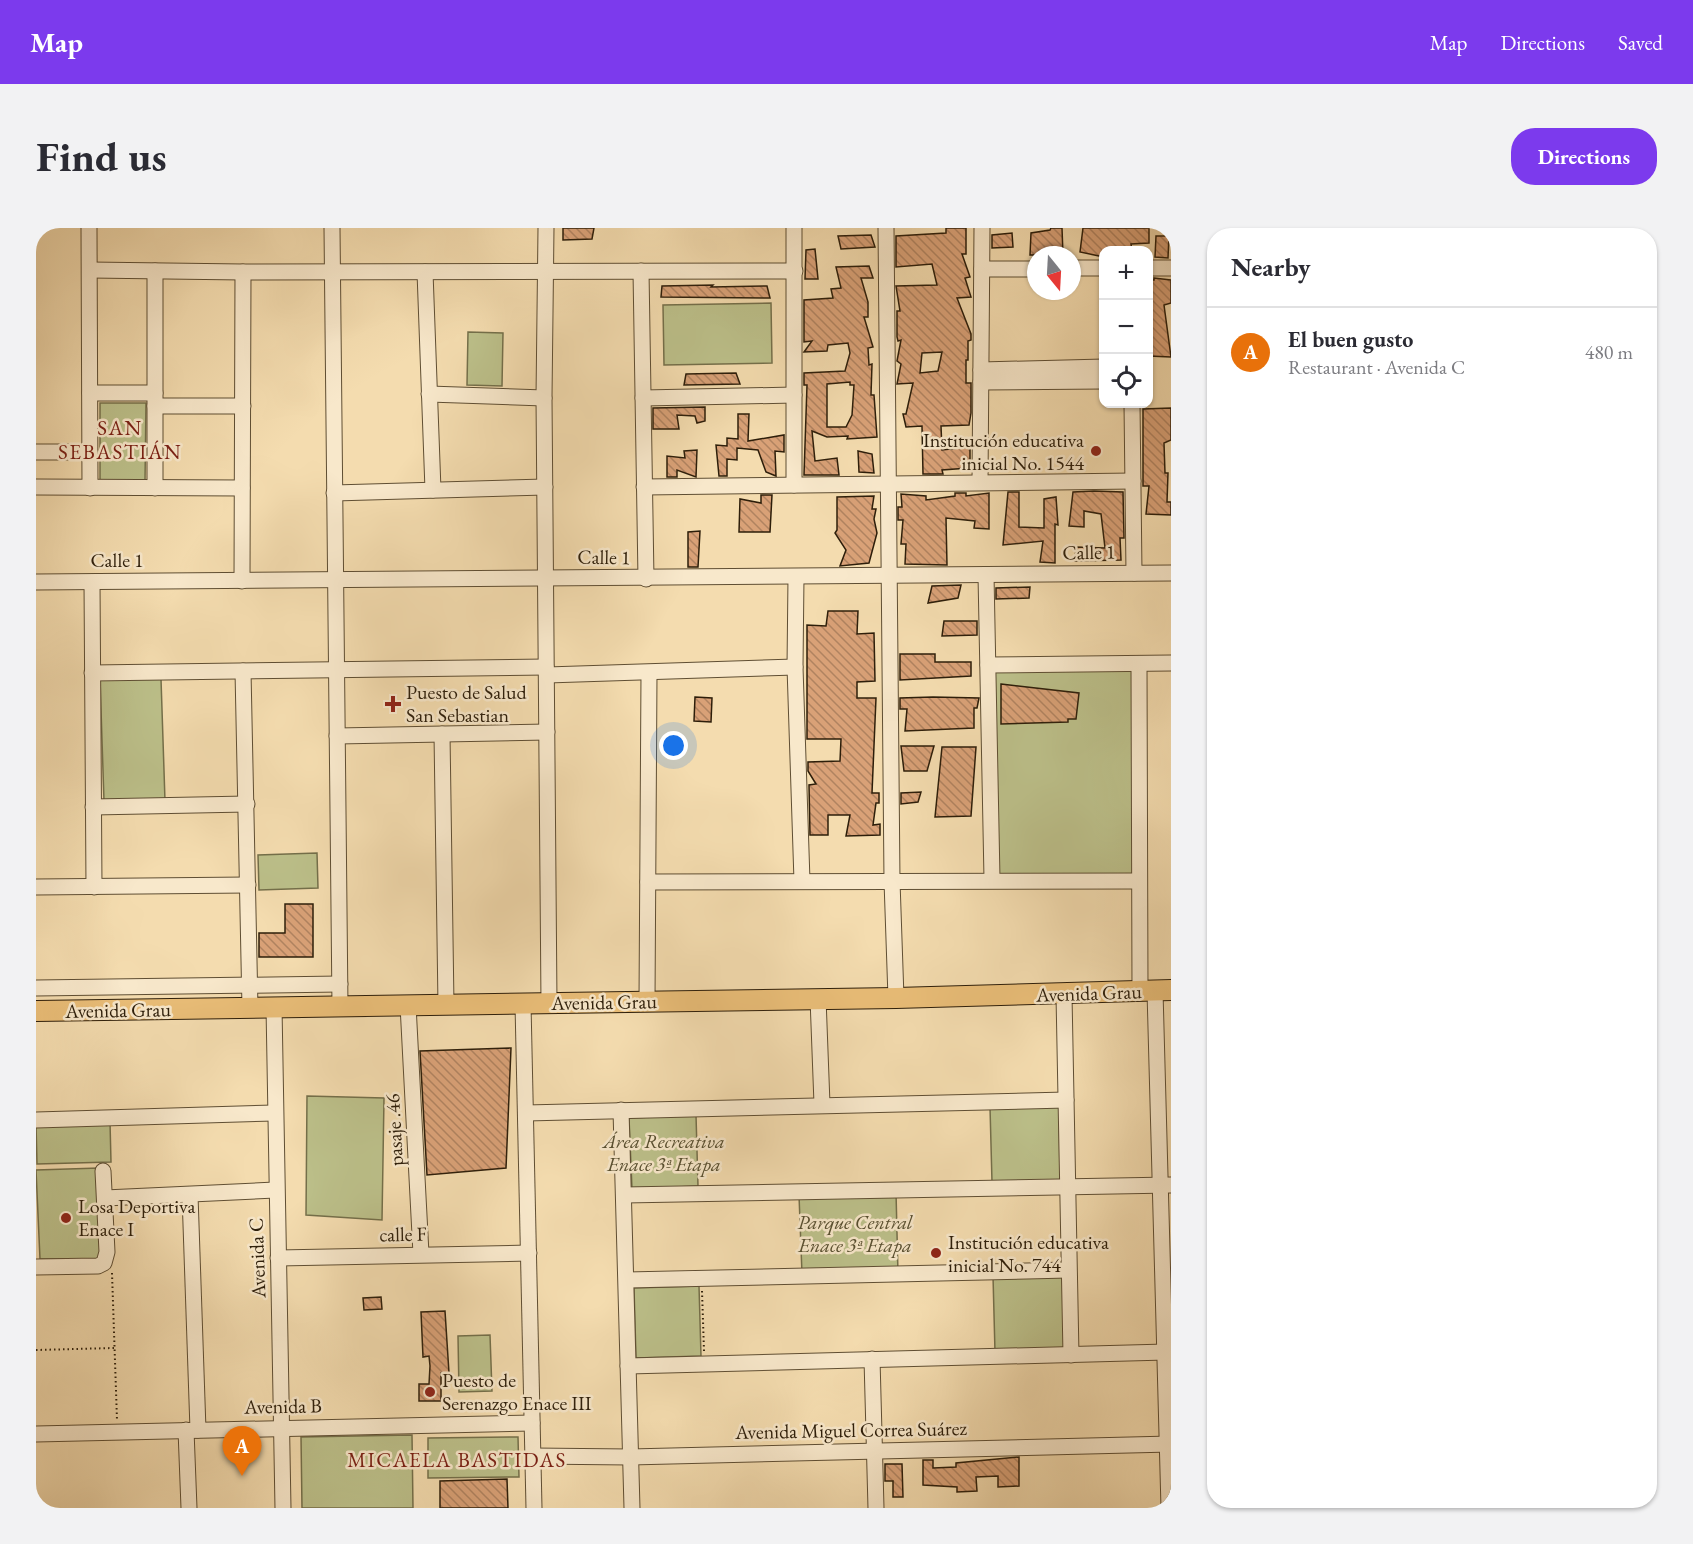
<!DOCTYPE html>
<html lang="en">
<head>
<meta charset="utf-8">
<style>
	body { margin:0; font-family:"EB Garamond",serif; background:#f2f2f3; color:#2b2b33 }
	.controls { position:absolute; right:18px; top:18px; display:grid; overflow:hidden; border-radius:12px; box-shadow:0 2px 4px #0004 }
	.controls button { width:54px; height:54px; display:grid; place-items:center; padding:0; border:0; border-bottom:2px solid #e1e1e2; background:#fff; color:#2b2b33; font:30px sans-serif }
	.compass { position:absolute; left:991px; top:18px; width:54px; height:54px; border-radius:50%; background:#fff; box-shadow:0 2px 4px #0004; rotate:162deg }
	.you { position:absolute; left:638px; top:518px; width:21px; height:21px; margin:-15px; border:4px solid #fff; border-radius:50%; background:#1a73e8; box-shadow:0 0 0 9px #1a73e833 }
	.badge { display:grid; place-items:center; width:39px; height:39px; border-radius:50%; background:#7c3aed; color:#fff; font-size:20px; font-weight:700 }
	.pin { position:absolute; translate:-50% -50px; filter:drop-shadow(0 2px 3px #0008) }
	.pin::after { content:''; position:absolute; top:32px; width:21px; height:18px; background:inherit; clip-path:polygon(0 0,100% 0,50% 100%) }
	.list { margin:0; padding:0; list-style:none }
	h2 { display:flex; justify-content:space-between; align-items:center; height:78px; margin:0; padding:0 24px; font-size:26px }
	h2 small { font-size:20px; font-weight:400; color:#7c7c81 }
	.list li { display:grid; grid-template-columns:39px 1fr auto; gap:18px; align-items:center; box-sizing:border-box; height:90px; padding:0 24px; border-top:2px solid #e1e1e2 }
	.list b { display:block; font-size:22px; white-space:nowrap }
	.list p { margin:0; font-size:20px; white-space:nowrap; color:#7c7c81 }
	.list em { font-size:20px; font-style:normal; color:#7c7c81 }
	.icon { flex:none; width:33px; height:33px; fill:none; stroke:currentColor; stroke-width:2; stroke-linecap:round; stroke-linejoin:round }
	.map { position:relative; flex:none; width:1135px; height:1280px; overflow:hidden; border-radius:24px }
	header { display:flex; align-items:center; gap:36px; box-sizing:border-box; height:84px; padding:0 30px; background:#7c3aed; color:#fff }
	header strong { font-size:28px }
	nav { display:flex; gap:33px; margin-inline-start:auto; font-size:21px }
	.intro { display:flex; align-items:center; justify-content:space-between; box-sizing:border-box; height:144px; padding:0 36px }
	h1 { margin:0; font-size:42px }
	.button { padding:15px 27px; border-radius:24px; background:#7c3aed; color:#fff; font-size:21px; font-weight:700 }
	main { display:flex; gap:36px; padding:0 36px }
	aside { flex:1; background:#fff; border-radius:24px; box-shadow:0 2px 4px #0004 }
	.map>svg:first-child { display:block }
</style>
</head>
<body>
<header>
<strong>Map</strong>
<nav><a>Map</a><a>Directions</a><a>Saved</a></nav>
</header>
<div class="intro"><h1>Find us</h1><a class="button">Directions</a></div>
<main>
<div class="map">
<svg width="1135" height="1280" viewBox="0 0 1135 1280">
	<defs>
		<pattern id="building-back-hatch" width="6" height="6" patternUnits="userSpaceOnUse" patternTransform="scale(1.5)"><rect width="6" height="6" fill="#d9a177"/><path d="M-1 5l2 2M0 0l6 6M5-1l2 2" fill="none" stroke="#b08360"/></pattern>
	</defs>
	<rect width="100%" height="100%" fill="#f4dcaf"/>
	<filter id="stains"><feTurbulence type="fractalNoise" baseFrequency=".00333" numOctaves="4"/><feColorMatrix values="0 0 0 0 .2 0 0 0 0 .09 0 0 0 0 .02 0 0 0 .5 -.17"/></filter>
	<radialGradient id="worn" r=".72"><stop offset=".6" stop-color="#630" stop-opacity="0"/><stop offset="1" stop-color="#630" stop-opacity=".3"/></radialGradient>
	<g fill="#bcc08a" stroke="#746f4a" stroke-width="1.5">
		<path d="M735,75L736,135L628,137L627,77Z"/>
		<path d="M432,104L467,105L466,158L431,157Z"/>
		<path d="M64,175H110L109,254H64Z"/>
		<path d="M1098,442L1102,648L956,646V444Z"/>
		<path d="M64,451H125L129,573H68Z"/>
		<path d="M281,625L282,660L223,662L222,627Z"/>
		<path d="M271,868L348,870L346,992L270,987Z"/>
		<path d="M1023,878L1024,953L956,954L954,879Z"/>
		<path d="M660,887L662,958L596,961L593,890Z"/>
		<path d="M74,894L75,934L1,936L0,896Z"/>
		<path d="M63,940L68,1031H4L0,942Z"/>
		<path d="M860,964L862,1046H766L763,967Z"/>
		<path d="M1028,1046L1030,1122L959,1124L957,1048Z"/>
		<path d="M663,1058L665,1128L600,1130L598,1060Z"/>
		<path d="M454,1107L456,1163L423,1164L422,1108Z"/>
		<path d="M376,1207L377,1280H266L265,1209Z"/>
		<path d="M482,1209L483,1249L392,1250V1210Z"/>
	</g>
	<g fill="url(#building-back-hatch)" stroke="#2d1e0a" stroke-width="1.5" fill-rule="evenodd">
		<path d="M527,0H558L556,11L527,12Z"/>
		<path d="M910,0H930V26H926L934,49L929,50L935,69L921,70L935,106V112L932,113V132H930V155H935V185L933,197L905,198L906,222L934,219V231L933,240L906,242L907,246H887L886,198L870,199L867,186H870L877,155L861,156L865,136L861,133L865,112L862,113L861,109V83H864L860,58L901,57L896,36L860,39V8L910,5ZM906,124L902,143L884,145L886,125Z"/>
		<path d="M1015,0H1026L1027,27H994L995,5L1014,2Z"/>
		<path d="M1047,0H1113V15L1095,16L1096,22H1068V29L1044,24Z"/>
		<path d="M976,5L977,19L956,20V7Z"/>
		<path d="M835,7L839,19L805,21L802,8Z"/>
		<path d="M1120,8H1133L1132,30L1119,29Z"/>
		<path d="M779,21L782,51H769L770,22Z"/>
		<path d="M833,38L837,50H825L832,74V89H828L837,119L832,120L833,137L836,136L835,167H838L841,209L811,211L812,208L791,209L776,203L779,233L801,230L803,247H768L771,157H768V145L809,143L814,125L812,115L792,117L791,123L768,124L776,113L768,114V72L797,70L795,61L805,60L800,39ZM814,154V157H818L816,187L810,199H791V156Z"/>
		<path d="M1118,50L1135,52V75L1128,77L1135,129L1113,128V52H1118Z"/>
		<path d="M677,57L675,59L731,58L734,70L625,69L626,58Z"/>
		<path d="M700,145L704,156L648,157L650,146Z"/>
		<path d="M669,179V193L661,195L659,188L641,187L643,201H617V180Z"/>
		<path d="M1135,180V212L1128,215L1129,245H1132L1131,274H1135V287L1110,286L1113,258H1107V181Z"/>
		<path d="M702,186H713L712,213L748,207V224L739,223L740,248L730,244L722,222L701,220V232L691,231V248H683L680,217L691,218V210L702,211Z"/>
		<path d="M661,222L660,249L641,242V249H631V228L649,230L648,223Z"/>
		<path d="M822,223L836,226L838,245L823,244Z"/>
		<path d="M1058,263L1087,264L1088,310H1084L1085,332L1039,333L1040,319L1069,320L1065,286L1048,283V299L1033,298L1037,264Z"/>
		<path d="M972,264H983V299L1008,300V271L1020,269L1022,297L1019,296V335L1004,334L1007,313L967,317Z"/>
		<path d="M919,265H930V268L953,265V301L938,300L939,293L910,290L911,337L869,336L870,316H865L867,292H862V279H866L865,266L890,268V272L919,268Z"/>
		<path d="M725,267H736L734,304H703L704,271L725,275Z"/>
		<path d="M838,268L836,281H840L838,291L841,305L833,335L804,338L810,322L799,305L801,302V269Z"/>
		<path d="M664,303L662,339H652V304Z"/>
		<path d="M925,357L922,370L892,375L896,358Z"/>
		<path d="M994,359L993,370L960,371V360Z"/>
		<path d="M792,383H822L821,406L838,405L839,453L821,454V470H840L836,565H843V575H840L837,597L844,596V607L810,608L814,587H792V607H774L773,557L780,556L772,543V534L804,533L805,511H771V397L790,398Z"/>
		<path d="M908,393H941V407L906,408Z"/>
		<path d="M864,426H899V434H935V448L864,452Z"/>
		<path d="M965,456L1043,465L1040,491H1032V494L965,496Z"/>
		<path d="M659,469L676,470L675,494L658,493Z"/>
		<path d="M897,469L943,470L941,480H938V500L869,503L871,481H864V470Z"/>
		<path d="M865,518H898L891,543H868Z"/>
		<path d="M906,519H940L935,588L899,589Z"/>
		<path d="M885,564L882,574L865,576V565Z"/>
		<path d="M249,676H277V729H223V705H249Z"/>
		<path d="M475,820L470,940L391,947L384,823Z"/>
		<path d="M345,1069L346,1081L328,1082L327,1070Z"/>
		<path d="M409,1083L413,1145H405V1173H383V1156H393L394,1138L393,1128L387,1129L385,1084Z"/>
		<path d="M983,1229V1258L962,1259V1248L940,1249L941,1263L921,1264V1259L887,1257V1232H897V1240L920,1239V1235Z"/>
		<path d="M849,1236H866L867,1269H857V1253H849Z"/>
		<path d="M471,1251L472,1280H404V1253Z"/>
	</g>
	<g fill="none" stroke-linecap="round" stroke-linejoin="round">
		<g stroke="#5f4e33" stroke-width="17">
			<g id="minor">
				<path d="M53,0L54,260"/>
				<path d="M296,0L304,778"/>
				<path d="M510,0L508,170L513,775"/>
				<path d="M850,0L856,653L860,770"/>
				<path d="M1036,40H1068"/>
				<path d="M1112,40H1135"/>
				<path d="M946,41H1000"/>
				<path d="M54,42L207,44L759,43"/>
				<path d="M605,43L610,351"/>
				<path d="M389,44L397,262"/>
				<path d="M945,142L1068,139"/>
				<path d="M945,154L1068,153"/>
				<path d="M54,165H119"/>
				<path d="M393,166L508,170"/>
				<path d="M607,170L758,167"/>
				<path d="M1096,176L1098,345"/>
				<path d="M119,178H207"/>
				<path d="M0,224H54"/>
				<path d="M944,254L946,0"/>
				<path d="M758,257V0"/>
				<path d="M0,259L206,260"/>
				<path d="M608,259L1097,253"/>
				<path d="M119,260V43"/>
				<path d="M298,265L509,259"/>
				<path d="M950,347L956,651"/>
				<path d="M760,349L759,439L766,653"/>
				<path d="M206,353L207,44"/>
				<path d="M0,354L1135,345"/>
				<path d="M56,354L58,659"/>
				<path d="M1103,436L1104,764"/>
				<path d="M952,437L1135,435"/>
				<path d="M207,443L214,780"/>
				<path d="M56,445L510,439"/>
				<path d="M511,447L759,439"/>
				<path d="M406,506L410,777"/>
				<path d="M301,508L511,504"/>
				<path d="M57,579L211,576"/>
				<path d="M612,654L1102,653"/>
				<path d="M0,659L212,657"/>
				<path d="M0,760L304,756"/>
				<path d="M1119,763L1133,1280"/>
				<path d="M1028,767L1035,1127"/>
				<path d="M782,770L786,876"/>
				<path d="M611,774L613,446"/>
				<path d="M487,776L498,1280"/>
				<path d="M372,777L385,1026"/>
				<path d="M238,779L247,1280"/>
				<path d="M585,882L596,1280"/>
				<path d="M490,885L1030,872"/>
				<path d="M0,892L238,885"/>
				<path d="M154,967L162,1202"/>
				<path d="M588,967L1135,957"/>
				<path d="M69,970L239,962"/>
				<path d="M242,1030L493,1025"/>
				<path d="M0,1039L62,1038L68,1035L71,1024L67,943"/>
				<path d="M591,1052L1032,1042"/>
				<path d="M836,1131L840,1280"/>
				<path d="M592,1138L1130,1124"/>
				<path d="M150,1202L153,1280"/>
				<path d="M0,1206L496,1195"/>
				<path d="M497,1228L594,1229L1135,1216"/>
			</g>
		</g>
		<g stroke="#2d1e0a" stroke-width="22">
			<path id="major" d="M0,783L860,770L1135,762"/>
		</g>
		<g stroke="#2d1e0a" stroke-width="2" stroke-dasharray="1.5 3" stroke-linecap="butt">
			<path d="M76,1045L81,1192"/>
			<path d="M666,1063L668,1123"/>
			<path d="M0,1122L78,1120"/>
		</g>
		<use href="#minor" stroke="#f8e8cb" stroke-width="15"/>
		<use href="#major" stroke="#eabe78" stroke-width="20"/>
	</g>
	<g fill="#8f2418" stroke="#f8e8cb" stroke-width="2">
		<circle cx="1060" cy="223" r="6"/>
		<path d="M354 467h6v6h6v6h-6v6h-6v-6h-6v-6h6z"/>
		<circle cx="30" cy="990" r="6"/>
		<circle cx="900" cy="1025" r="6"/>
		<circle cx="394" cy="1164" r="6"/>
	</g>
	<g text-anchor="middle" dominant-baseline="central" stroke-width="5" stroke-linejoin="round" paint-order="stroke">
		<g font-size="20" fill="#2d1e0a" stroke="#f8e8cb" text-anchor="start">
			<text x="1048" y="212" text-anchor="end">Institución educativa<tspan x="1048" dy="23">inicial No. 1544</tspan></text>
			<text x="370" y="464">Puesto de Salud<tspan x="370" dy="23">San Sebastian</tspan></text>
			<text x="42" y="978">Losa Deportiva<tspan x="42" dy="23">Enace I</tspan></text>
			<text x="912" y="1014">Institución educativa<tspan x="912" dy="23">inicial No. 744</tspan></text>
			<text x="406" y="1152">Puesto de<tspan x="406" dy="23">Serenazgo Enace III</tspan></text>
		</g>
		<g font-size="20" fill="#2d1e0a" stroke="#f8e8cb">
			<text transform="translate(1053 324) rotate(-1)">Calle 1</text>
			<text transform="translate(568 329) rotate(1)">Calle 1</text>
			<text x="81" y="332">Calle 1</text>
			<text transform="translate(1053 765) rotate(-2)">Avenida Grau</text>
			<text transform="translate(568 774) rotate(-1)">Avenida Grau</text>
			<text transform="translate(82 782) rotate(-1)">Avenida Grau</text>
			<text transform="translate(358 902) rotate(-93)">pasaje .46</text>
			<text transform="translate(367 1006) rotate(-1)">calle F</text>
			<text transform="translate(221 1030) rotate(-92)">Avenida C</text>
			<text transform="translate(247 1178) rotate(-1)">Avenida B</text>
			<text transform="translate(815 1202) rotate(-1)">Avenida Miguel Correa Suárez</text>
		</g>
		<g font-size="20" font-style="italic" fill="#584f30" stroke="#f8e8cb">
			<text x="628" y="913">Área Recreativa<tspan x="628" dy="23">Enace 3ª Etapa</tspan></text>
			<text x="819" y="994">Parque Central<tspan x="819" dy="23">Enace 3ª Etapa</tspan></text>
		</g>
		<g font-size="21" letter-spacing="1.5" fill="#7a1f14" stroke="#f8e8cb">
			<text x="84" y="199">SAN<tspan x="84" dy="24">SEBASTIÁN</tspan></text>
			<text x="421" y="1231">MICAELA BASTIDAS</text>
		</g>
	</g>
	<rect width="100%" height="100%" filter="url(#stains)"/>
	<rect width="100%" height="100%" fill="url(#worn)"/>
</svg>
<div class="controls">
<button>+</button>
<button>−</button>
<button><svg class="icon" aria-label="locate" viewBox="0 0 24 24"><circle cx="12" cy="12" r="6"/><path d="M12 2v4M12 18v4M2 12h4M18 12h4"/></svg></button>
</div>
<svg class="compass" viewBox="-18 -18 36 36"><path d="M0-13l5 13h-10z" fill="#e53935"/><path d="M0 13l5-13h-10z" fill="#7c7c81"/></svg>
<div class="you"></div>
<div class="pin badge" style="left:206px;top:1248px;background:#e8710a">A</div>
</div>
<aside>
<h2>Nearby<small></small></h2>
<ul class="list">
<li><span class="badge" style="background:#e8710a">A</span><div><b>El buen gusto</b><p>Restaurant · Avenida C</p></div><em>480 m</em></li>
</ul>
</aside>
</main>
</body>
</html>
